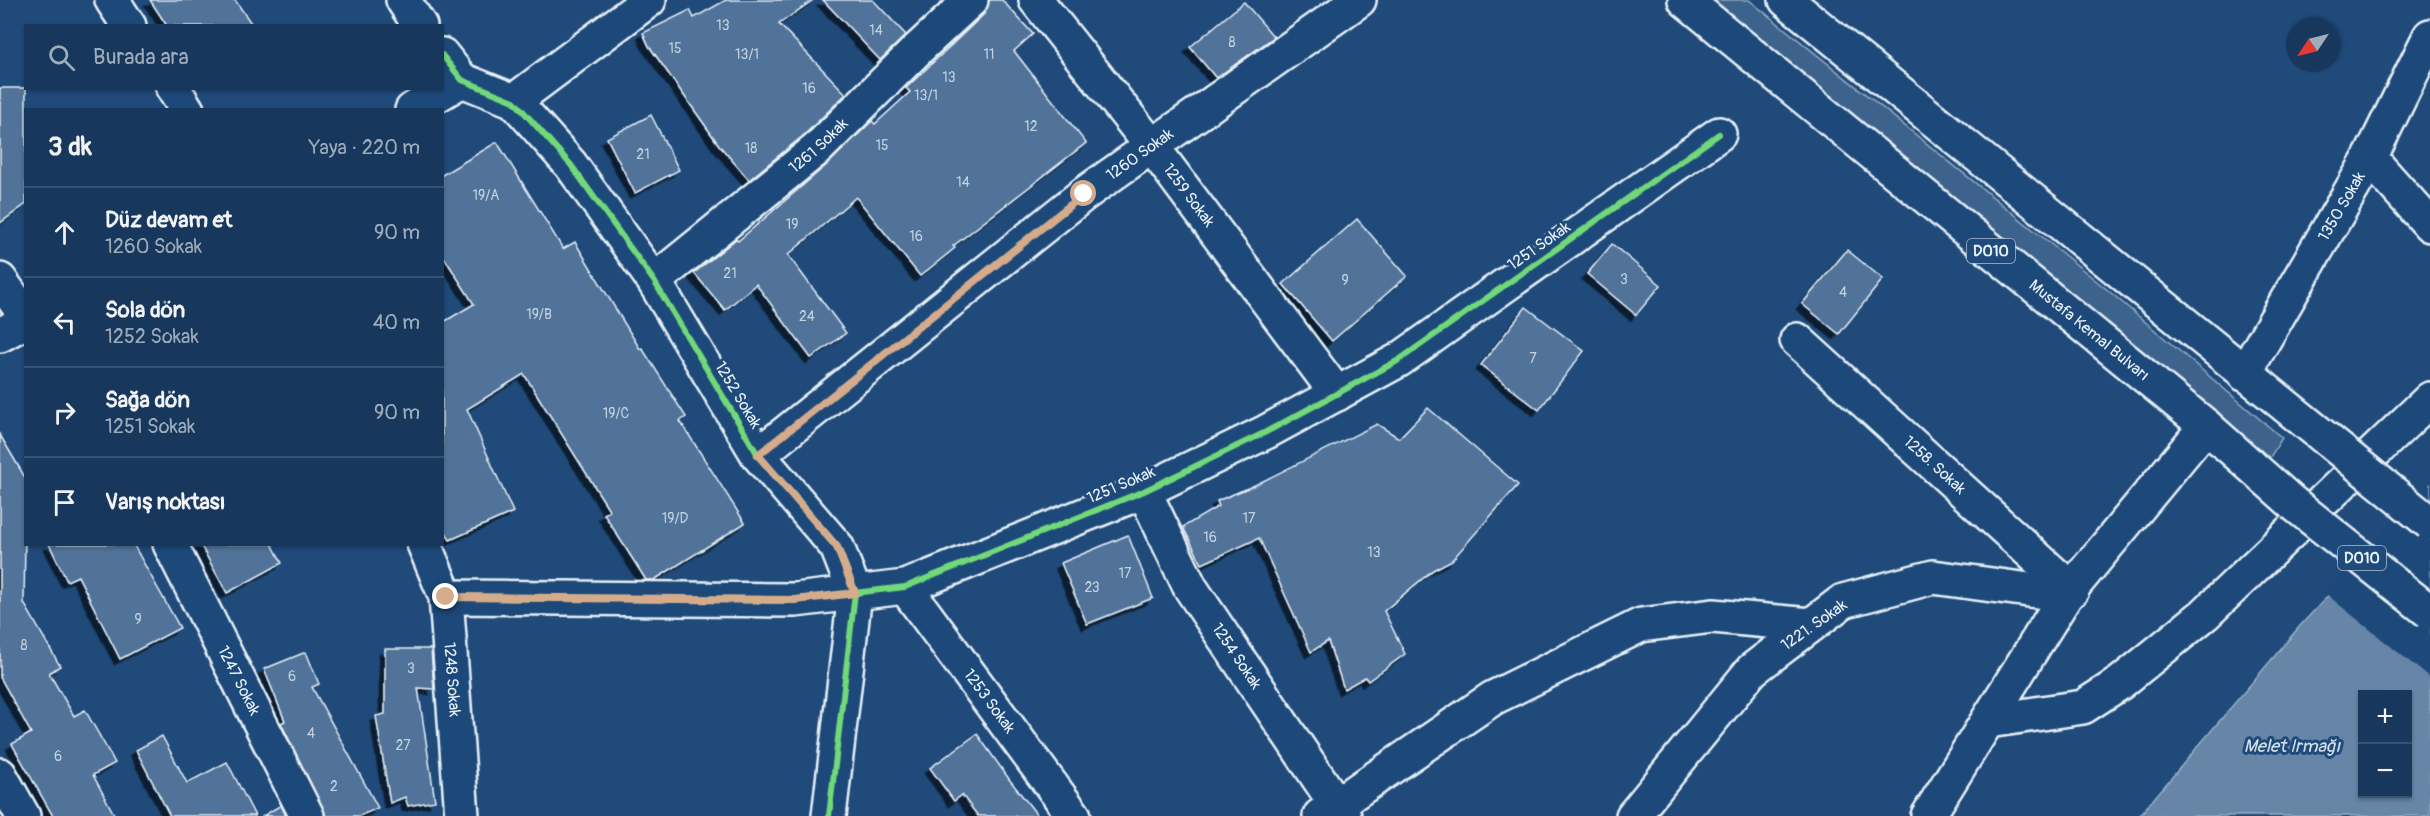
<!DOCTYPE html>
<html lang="tr">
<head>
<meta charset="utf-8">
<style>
	body { margin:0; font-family:Pangolin,sans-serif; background:#244365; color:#f1f3f6 }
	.controls { position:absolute; right:18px; bottom:18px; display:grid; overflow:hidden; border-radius:0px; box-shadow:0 2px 4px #0004 }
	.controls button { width:54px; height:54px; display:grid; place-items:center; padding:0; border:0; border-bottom:2px solid #365272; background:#17385c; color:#f1f3f6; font:30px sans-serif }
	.compass { position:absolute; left:2286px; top:18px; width:54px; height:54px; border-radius:50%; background:#17385c; box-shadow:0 2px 4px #0004; rotate:235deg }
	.stop { position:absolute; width:18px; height:18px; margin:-14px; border:4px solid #d6ab8b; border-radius:50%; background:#fff }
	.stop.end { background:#d6ab8b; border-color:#fff; box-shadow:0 2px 6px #0008 }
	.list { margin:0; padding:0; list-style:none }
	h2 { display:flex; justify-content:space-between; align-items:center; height:78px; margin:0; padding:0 24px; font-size:26px }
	h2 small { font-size:20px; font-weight:400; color:#9eacbb }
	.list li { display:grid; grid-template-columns:39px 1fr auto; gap:18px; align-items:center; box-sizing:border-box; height:90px; padding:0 24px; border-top:2px solid #365272 }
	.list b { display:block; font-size:22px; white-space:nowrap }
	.list p { margin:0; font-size:20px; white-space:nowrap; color:#9eacbb }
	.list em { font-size:20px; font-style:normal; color:#9eacbb }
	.icon { flex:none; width:33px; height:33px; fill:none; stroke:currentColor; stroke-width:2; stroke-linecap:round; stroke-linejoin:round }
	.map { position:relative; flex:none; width:2430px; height:816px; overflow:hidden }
	.search { position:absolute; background:#17385c; box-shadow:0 2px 4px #0004; left:24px; top:24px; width:420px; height:66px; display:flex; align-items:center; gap:15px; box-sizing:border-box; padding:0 21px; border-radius:0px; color:#9eacbb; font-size:22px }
	.panel { position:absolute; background:#17385c; box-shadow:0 2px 4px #0004; left:24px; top:108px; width:420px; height:438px; border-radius:0px }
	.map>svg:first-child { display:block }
</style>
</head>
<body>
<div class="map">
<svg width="2430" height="816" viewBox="0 0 2430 816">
	<defs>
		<filter id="shadow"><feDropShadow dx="-5.5" dy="5.5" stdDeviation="0" flood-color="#0009"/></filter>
	</defs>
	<rect width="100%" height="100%" fill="#1f4a7a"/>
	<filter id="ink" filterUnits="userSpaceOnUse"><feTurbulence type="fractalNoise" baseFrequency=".0167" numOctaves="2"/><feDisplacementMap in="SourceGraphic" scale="12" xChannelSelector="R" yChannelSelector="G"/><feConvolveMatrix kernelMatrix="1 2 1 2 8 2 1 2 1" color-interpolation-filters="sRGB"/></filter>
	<g filter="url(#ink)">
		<path fill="#3c628c" stroke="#92aac2" stroke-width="1.5" d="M1708,0H1749L2104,287L2282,438L2269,459Z"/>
		<path fill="#6685a7" stroke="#9ab0c7" stroke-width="1.5" fill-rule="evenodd" d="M2430,485V816H2139L2300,626ZM2362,694H2408V794H2362Z"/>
		<path fill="#1f4a7a" d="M2427,484L2430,486V678L2326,594Z"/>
		<g fill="#517399" stroke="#e8f1f8" stroke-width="1.5" filter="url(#shadow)">
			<path d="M150,0H235L253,26H167Z"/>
			<path d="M726,0H813L779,24L846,94L804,135L749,180L719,145L649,46L643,33L690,10L694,18Z"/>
			<path d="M823,0H873L906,35L880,60Z"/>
			<path d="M989,0H1002L1033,34L1014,51L1086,143L953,246L955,248L920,276L856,197L788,255L846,333L811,358L756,284L725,310L694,273L736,239L738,241L830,162L872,121L875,124L910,92L906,88L984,14Z"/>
			<path d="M1244,2L1274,37L1216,78L1190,47Z"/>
			<path d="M0,88H26V204L0,223Z"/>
			<path d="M651,115L679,170L635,193L607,138Z"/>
			<path d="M497,142L563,249L575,242L640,349L642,348L686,417L680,421L745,523L654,580H646L604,514L610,511L524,374L467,409L513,512L450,540L442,524V323L474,304L442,254V175Z"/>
			<path d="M1357,219L1407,276L1332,341L1283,284Z"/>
			<path d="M1612,244L1661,285L1636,315L1587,274Z"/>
			<path d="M1847,250L1883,279L1839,334L1802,304Z"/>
			<path d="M1526,307L1584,351L1539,410L1481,365Z"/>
			<path d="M1428,408L1518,485L1452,560L1433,570L1384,611L1405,654L1368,681L1365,677L1344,689L1328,641L1311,652L1259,538L1202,564L1183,527L1219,506L1217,501L1255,485L1377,424L1399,438Z"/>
			<path d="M0,435L26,479L24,603L60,666L49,673L74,716L85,710L115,763L93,775L115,816H53L12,744L31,733L0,677Z"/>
			<path d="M1128,535L1153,598L1087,624L1061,563Z"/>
			<path d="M49,544H133L180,628L120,659L78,576L67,581Z"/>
			<path d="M200,544H272L282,563L227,593Z"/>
			<path d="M385,649H431L434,689L418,688L435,801L408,806L405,797L390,803L376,716L385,714Z"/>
			<path d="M306,652L319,684L312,687L378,808L359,816H326L281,723L285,721L264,669Z"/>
			<path d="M977,734L1009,779L1038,816H978L962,795L954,801L930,768Z"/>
			<path d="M162,736L187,783L227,762L255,816H170L136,750Z"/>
			<path d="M281,805L286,816H263Z"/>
		</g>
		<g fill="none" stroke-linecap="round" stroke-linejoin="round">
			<g stroke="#e8f1f8" stroke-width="38">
				<g id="minor">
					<path d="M112,0L129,26"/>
					<path d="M403,0L420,26"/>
					<path id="s1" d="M1036,0L1151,145L1337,394"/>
					<path d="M442,55L462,80L514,101L571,165L654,281L758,455L837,547L855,593L829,816"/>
					<path d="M173,88L187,110"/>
					<path d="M514,101L649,0"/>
					<path d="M412,110L462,80"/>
					<path d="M2370,158L2430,225"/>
					<path d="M0,280L26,316"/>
					<path id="s2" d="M654,281L817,149L918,49L971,0"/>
					<path d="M0,335L26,321"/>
					<path id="s3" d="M1797,340L2072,590"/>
					<path id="s4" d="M2244,374L2370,158L2430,36"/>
					<path id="s5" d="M758,455L1084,194L1359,0"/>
					<path id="s6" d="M1144,491L1190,587L1344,816"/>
					<path id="s7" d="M170,544L307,816"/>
					<path id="s8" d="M424,544L446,597L462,816"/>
					<path id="s9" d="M905,587L1074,816"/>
					<path d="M446,597L795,600L905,587L1144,491L1266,432L1399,360L1719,134"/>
					<path d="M1988,721L2083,707L2120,683L2205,614L2430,399"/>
					<path d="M0,775L23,816"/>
					<path d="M1320,816L1493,698L1641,625L1713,616L1811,625"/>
					<path d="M1633,816L1752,670L1843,601L1933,577L2066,595"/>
					<path d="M1928,816L2066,595L2206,426"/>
				</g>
			</g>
			<g stroke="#e8f1f8" stroke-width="38">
				<g id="highway">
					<path id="s10" d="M1685,0L2206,426L2294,504"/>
					<path d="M1786,0L2324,437"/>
				</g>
			</g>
			<use href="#minor" stroke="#1f4a7a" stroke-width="33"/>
			<use href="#highway" stroke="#1f4a7a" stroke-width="33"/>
			<g stroke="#e8f1f8" stroke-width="38" stroke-linecap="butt">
				<g id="highway-bridge">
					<path d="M2324,437L2430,523"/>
					<path d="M2294,504L2430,612"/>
				</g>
			</g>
			<use href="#highway-bridge" stroke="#1f4a7a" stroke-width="33"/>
			<g stroke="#1f4a7a" stroke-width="10">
				<g id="cycleway">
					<path d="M442,55L462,80L514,101L571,165L654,281L758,455L837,547L855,593L829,816"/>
					<path d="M446,597L795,600L905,587L1144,491L1266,432L1399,360L1719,134"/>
				</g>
			</g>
			<use href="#cycleway" stroke="#71d979" stroke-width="6"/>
		</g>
	</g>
	<g fill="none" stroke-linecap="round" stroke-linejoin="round" filter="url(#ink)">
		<path stroke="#d6ab8b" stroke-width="8" d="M446,597L795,600L855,593L837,547L758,455L1084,194"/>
	</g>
	<g text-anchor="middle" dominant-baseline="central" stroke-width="6" stroke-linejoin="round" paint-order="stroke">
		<g font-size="14" fill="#c2d2e0">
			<text x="723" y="25">13</text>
			<text x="876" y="30">14</text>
			<text x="1232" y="42">8</text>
			<text x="675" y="48">15</text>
			<text x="747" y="54">13/1</text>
			<text x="989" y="54">11</text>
			<text x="949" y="77">13</text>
			<text x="809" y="88">16</text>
			<text x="926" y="95">13/1</text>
			<text x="1031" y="126">12</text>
			<text x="882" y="145">15</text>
			<text x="751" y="148">18</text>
			<text x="643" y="154">21</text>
			<text x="963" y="182">14</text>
			<text x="486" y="195">19/A</text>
			<text x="792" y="224">19</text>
			<text x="916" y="236">16</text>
			<text x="730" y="273">21</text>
			<text x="1624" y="279">3</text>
			<text x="1345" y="280">9</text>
			<text x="1843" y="292">4</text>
			<text x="539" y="314">19/B</text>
			<text x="807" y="316">24</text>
			<text x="1533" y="358">7</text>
			<text x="616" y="413">19/C</text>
			<text x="675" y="518">19/D</text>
			<text x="1249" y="518">17</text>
			<text x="1210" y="537">16</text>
			<text x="1374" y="552">13</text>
			<text x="1125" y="573">17</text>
			<text x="1092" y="587">23</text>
			<text x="138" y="619">9</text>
			<text x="24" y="645">8</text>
			<text x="411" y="668">3</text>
			<text x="292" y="676">6</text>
			<text x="311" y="733">4</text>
			<text x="403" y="745">27</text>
			<text x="58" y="756">6</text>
			<text x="334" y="786">2</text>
		</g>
		<g fill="#1f4a7a" stroke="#acbfd2" stroke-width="1.5">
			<rect x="1967" y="239" width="48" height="24" rx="4.5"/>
			<rect x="2338" y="546" width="48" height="24" rx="4.5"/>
		</g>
		<g font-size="15" font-weight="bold" fill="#e8f1f8">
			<text x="1991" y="251">D010</text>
			<text x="2362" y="558">D010</text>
		</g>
		<g font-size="16" fill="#e8f1f8" stroke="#1f4a7a">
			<text stroke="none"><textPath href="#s2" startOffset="213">1261 Sokak</textPath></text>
			<text stroke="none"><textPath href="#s5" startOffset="486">1260 Sokak</textPath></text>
			<text stroke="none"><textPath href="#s1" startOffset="248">1259 Sokak</textPath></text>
			<text stroke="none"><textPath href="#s4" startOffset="194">1350 Sokak</textPath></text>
			<text transform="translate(1539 246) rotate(-35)">1251 Sokak</text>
			<text stroke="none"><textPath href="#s10" startOffset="522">Mustafa Kemal Bulvarı</textPath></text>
			<text transform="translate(738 395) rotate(59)">1252 Sokak</text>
			<text stroke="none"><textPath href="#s3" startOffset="186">1258. Sokak</textPath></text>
			<text transform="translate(1121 485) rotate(-23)">1251 Sokak</text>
			<text transform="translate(1814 625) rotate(-35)">1221. Sokak</text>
			<text stroke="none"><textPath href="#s6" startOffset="190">1254 Sokak</textPath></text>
			<text stroke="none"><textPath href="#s8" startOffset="140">1248 Sokak</textPath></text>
			<text stroke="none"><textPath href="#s7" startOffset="153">1247 Sokak</textPath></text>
			<text stroke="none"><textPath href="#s9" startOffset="142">1253 Sokak</textPath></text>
		</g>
		<g font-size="18" font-style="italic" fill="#d4e1ec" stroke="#1f4a7a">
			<text x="2292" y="746">Melet Irmağı</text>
		</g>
	</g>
</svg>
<div class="controls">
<button>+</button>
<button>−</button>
</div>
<svg class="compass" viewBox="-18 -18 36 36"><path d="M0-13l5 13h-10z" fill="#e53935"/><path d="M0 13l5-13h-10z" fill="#9eacbb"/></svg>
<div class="stop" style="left:1084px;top:194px"></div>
<div class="stop end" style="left:446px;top:597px"></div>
<div class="search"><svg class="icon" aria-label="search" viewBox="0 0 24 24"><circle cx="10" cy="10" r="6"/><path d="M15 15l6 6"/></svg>Burada ara</div>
<section class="panel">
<h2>3 dk<small>Yaya · 220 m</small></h2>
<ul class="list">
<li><svg class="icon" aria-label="ahead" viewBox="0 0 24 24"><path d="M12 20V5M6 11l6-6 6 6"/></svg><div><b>Düz devam et</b><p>1260 Sokak</p></div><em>90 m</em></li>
<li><svg class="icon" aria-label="left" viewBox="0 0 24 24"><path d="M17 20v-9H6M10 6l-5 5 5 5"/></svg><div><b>Sola dön</b><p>1252 Sokak</p></div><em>40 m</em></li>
<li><svg class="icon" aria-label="right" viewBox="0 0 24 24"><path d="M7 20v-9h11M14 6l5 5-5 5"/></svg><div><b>Sağa dön</b><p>1251 Sokak</p></div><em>90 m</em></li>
<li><svg class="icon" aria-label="arrive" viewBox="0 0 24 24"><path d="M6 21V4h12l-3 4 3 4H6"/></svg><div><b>Varış noktası</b></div></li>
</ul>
</section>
</div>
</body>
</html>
